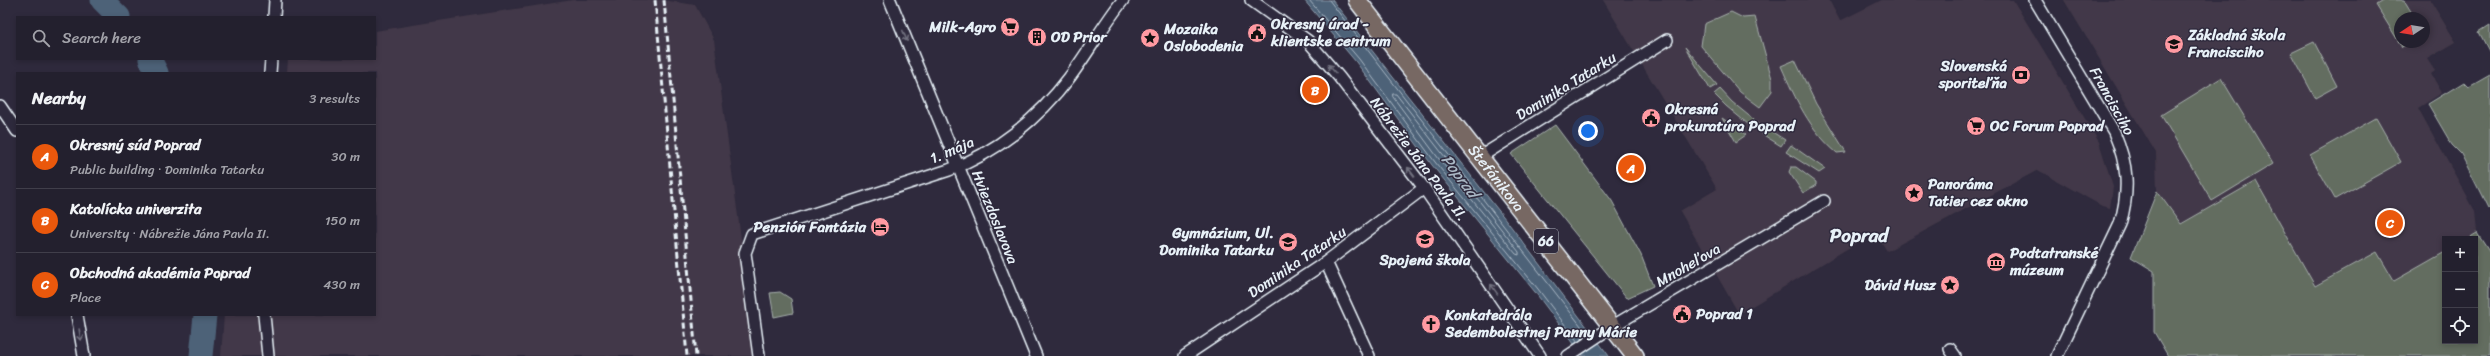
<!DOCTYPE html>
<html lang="en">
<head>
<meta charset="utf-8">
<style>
	body { margin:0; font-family:Sriracha,sans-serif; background:#2f2d3a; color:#f1f3f6 }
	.controls { position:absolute; right:12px; bottom:12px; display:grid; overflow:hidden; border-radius:0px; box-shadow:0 2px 6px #0003 }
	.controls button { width:36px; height:36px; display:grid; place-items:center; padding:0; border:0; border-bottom:1px solid #403e4a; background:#23202e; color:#f1f3f6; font:20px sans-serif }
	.compass { position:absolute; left:2394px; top:12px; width:36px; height:36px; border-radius:50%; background:#23202e; box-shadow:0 2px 6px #0003; rotate:258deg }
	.you { position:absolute; left:1588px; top:131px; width:14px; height:14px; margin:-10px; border:3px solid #fff; border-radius:50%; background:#1a73e8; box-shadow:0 0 0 6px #1a73e833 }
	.badge { display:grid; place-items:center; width:26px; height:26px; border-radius:50%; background:#ea580c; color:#fff; font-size:13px; font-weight:700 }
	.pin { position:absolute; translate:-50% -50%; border:2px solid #fff; box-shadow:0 1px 4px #0006 }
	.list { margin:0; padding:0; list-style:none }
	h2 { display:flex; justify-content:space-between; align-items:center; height:52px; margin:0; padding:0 16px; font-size:17px }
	h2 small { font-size:13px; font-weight:400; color:#a3a3aa }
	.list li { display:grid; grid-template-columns:26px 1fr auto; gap:12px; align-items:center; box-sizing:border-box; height:64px; padding:0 16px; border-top:1px solid #403e4a }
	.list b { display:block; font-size:15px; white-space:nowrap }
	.list p { margin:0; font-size:13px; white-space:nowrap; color:#a3a3aa }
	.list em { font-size:13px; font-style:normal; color:#a3a3aa }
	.icon { flex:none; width:22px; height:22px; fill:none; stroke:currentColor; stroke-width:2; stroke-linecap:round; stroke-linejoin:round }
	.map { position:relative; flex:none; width:2490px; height:356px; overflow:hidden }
	.search { position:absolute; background:#23202e; box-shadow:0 2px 6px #0003; left:16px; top:16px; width:360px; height:44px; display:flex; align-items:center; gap:10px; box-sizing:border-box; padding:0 14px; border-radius:0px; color:#a3a3aa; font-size:15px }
	.panel { position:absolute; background:#23202e; box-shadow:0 2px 6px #0003; left:16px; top:72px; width:360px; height:244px; border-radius:0px }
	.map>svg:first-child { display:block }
</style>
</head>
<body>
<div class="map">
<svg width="2490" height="356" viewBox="0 0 2490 356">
	<rect width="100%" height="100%" fill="#2f2a3d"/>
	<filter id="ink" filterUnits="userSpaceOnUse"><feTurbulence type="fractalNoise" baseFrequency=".025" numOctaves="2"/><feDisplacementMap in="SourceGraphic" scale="8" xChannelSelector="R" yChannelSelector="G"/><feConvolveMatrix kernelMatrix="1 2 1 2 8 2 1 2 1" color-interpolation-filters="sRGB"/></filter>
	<g filter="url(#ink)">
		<g fill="#433948" fill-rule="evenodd">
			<path d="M573,0H662L695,5L714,40L757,356H221L224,315H375V73H287L288,59H375V31Z"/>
			<path d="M1603,0H1829L1840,21L1882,0H2013L2099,142L2113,187L2110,208L2102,206L2038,170L1887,251L1875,232L1739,314L1680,211L1717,189Z"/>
			<path d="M2064,0H2430L2456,42L2427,59L2435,71L2431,74L2442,93L2418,108L2475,211L2477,233L2467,239H2445V252L2394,281L2377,252L2315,286L2256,181L2181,224L2157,191L2156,153ZM2400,18H2424V42H2400Z"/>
		</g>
		<g fill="#636d61" stroke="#a6afac">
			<path d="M2384,0H2404L2415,18H2400V42H2410L2402,47L2376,5Z"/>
			<path d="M1731,12L1743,18L1755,17L1772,79V91L1760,107L1740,92L1701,46L1704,24Z"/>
			<path d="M2490,25V53L2479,32Z"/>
			<path d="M2314,42L2337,86L2315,98L2291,53Z"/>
			<path d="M1685,47L1717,85L1710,89Z"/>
			<path d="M1795,60L1816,104L1846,152L1837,153C1809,129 1796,100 1781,66Z"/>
			<path d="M2490,75V206L2488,208L2461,154L2452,145L2428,104L2464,82L2469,87Z"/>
			<path d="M2221,78L2273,164L2212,201L2161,115Z"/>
			<path d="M1720,89L1732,102L1759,124L1754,129L1726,106L1714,94Z"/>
			<path d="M1722,118L1746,135L1736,142Z"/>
			<path d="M2376,118L2401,162L2335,199L2310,155Z"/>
			<path d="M1555,125L1612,201L1641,255L1653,286L1627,298L1511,154Z"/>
			<path d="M1766,128L1785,140L1781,146L1762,134Z"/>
			<path d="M1791,145L1825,169L1819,173L1786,152Z"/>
			<path d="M1791,167H1796L1816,182V185L1803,193L1789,172Z"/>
			<path d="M2256,181L2315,286L2377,252L2394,281L2445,252V341H2475V239H2467L2477,233L2490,253V356H2168L2154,332V271L2131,257L2157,191L2181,224Z"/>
			<path d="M780,292L791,299L793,313L774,317L770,293Z"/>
		</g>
		<path fill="#4d6278" stroke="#8b9bab" d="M1304,0H1332L1506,220L1609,356H1583L1535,292L1432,165L1356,62Z"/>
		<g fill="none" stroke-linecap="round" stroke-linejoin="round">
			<g stroke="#aab8c5" stroke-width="1">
				<path d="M1309,0L1359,59L1435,162L1538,289L1578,342"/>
				<path d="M1329,0L1588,335"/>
				<path d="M1393,94H1396L1519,252V255L1516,254L1439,159L1393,97Z"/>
			</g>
			<g stroke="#4d6278" stroke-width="23">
				<path d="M102,0L119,17"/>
				<path d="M150,59L157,73"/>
				<path d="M201,356L205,315"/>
			</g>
			<g stroke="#e8f1f8" stroke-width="14">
				<g id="minor">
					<path d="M890,0L1036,356"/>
					<path d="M1251,0L1308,41L1339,77L1424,188L1540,356"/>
					<path d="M2035,0L2114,132C2128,165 2130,190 2120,224L2057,356"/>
					<path d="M274,17L275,0"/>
					<path d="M270,73L271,59"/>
					<path d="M0,106L17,131"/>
					<path d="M1480,157L1667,40"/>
					<path d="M1326,262L1369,356"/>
					<path d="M77,315L84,356"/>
					<path d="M264,315L268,356"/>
					<path d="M1950,349L1955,356"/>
					<path d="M759,356L745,253L752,234L949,170C996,153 1039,118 1069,78C1088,53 1103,25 1123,0"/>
					<path d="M1185,356L1326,262L1424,188"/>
					<path d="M1568,356L1613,326L1824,201"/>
				</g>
			</g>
			<g stroke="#e8f1f8" stroke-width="20">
				<g id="primary">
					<path id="s1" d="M1357,0L1635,356"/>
				</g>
			</g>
			<use href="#minor" stroke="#2f2a3d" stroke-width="11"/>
			<use href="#primary" stroke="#776864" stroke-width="17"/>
			<g stroke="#e8f1f8" stroke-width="3" stroke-dasharray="6 3" stroke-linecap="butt">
				<path d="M655,0L687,356"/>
				<path d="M664,0L696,356"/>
			</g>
		</g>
		<defs><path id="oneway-shaft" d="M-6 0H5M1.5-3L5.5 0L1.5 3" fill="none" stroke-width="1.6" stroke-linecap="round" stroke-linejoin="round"/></defs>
		<g stroke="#70707e">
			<use href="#oneway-shaft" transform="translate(905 36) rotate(68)"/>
			<use href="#oneway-shaft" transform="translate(1332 69) rotate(-131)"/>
			<use href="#oneway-shaft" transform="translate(1411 172) rotate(-127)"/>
			<use href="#oneway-shaft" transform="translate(1494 289) rotate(-125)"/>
			<use href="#oneway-shaft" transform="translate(80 335) rotate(82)"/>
		</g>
	</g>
	<defs>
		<g id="supermarket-disc" transform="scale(1)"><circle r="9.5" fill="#ff9aa2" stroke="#2f2a3d"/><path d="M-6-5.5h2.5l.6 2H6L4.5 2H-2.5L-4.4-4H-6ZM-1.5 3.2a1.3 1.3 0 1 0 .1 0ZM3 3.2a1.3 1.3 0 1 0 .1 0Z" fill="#111"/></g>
		<g id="civic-disc" transform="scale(1)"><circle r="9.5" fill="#ff9aa2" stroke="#2f2a3d"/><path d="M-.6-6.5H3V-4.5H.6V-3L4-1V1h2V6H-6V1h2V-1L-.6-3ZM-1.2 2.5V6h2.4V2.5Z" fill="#111"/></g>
		<g id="building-disc" transform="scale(1)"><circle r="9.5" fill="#ff9aa2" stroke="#2f2a3d"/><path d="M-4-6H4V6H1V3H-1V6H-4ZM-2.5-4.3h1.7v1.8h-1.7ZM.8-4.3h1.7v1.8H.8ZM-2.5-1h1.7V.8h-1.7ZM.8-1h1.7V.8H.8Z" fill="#111"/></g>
		<g id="sight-disc" transform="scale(1)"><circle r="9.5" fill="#ff9aa2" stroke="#2f2a3d"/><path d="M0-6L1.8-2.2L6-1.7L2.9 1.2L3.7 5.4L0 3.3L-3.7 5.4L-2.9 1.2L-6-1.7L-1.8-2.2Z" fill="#111"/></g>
		<g id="school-disc" transform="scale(1)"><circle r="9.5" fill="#ff9aa2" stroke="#2f2a3d"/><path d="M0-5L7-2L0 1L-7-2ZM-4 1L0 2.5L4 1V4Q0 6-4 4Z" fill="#111"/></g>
		<g id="bank-disc" transform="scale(1)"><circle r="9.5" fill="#ff9aa2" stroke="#2f2a3d"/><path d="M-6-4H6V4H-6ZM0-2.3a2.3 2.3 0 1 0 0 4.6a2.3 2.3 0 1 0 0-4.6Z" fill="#111"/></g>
		<g id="hotel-disc" transform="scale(1)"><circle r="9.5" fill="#ff9aa2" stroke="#2f2a3d"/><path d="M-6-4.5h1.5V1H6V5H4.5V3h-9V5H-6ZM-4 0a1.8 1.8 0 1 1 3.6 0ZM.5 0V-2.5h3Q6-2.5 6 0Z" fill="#111"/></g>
		<g id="museum-disc" transform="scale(1)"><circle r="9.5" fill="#ff9aa2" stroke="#2f2a3d"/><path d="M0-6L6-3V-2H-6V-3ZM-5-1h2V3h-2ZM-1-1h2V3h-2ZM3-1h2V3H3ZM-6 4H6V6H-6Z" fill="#111"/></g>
		<g id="church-disc" transform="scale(1)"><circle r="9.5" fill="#ff9aa2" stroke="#2f2a3d"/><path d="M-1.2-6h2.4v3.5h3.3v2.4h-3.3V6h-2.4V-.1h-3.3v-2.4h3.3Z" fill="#111"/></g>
	</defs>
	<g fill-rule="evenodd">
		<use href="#supermarket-disc" x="1010" y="27"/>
		<use href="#civic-disc" x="1257" y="33"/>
		<use href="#building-disc" x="1037" y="37"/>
		<use href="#sight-disc" x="1150" y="38"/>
		<use href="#school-disc" x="2174" y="44"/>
		<use href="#bank-disc" x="2021" y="75"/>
		<use href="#civic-disc" x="1651" y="118"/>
		<use href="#supermarket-disc" x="1976" y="126"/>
		<use href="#sight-disc" x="1914" y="193"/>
		<use href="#hotel-disc" x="880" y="227"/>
		<use href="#school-disc" x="1425" y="239"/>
		<use href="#school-disc" x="1288" y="242"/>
		<use href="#museum-disc" x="1996" y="262"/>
		<use href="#sight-disc" x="1950" y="285"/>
		<use href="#civic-disc" x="1682" y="314"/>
		<use href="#church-disc" x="1431" y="324"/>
	</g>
	<g text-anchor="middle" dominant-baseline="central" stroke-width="3" stroke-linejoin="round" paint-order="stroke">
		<rect fill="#2f2a3d" stroke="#b0b5c0" stroke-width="1" x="1534" y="229" width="24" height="24" rx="3"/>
		<g font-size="14" font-weight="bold" fill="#e8f1f8">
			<text x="1546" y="241">66</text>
		</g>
		<g font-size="15" font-weight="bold" fill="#e8f1f8" stroke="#2f2a3d" text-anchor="start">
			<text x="1271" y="24">Okresný úrad -<tspan x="1271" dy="17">klientske centrum</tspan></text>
			<text x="996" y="27" text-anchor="end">Milk-Agro</text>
			<text x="1164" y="29">Mozaika<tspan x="1164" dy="17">Oslobodenia</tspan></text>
			<text x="2188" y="35">Základná škola<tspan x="2188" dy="17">Francisciho</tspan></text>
			<text x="1051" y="37">OD Prior</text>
			<text x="2007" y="66" text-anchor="end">Slovenská<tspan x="2007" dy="17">sporiteľňa</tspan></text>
			<text x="1665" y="109">Okresná<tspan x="1665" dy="17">prokuratúra Poprad</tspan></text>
			<text x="1990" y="126">OC Forum Poprad</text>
			<text x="1928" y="184">Panoráma<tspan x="1928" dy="17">Tatier cez okno</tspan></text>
			<text x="866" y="227" text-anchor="end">Penzión Fantázia</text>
			<text x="1274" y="233" text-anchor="end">Gymnázium, Ul.<tspan x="1274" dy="17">Dominika Tatarku</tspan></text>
			<text x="2010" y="253">Podtatranské<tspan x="2010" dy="17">múzeum</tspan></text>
			<text x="1425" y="260" text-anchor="middle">Spojená škola</text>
			<text x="1936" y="285" text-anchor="end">Dávid Husz</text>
			<text x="1696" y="314">Poprad 1</text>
			<text x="1445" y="315">Konkatedrála<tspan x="1445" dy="17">Sedembolestnej Panny Márie</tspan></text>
		</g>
		<g font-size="15" fill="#e8f1f8" stroke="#2f2a3d">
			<text transform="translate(1566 86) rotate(-32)">Dominika Tatarku</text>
			<text transform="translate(2112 101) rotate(61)">Francisciho</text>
			<text transform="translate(952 150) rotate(-23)">1. mája</text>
			<text transform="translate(1419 159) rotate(53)">Nábrežie Jána Pavla II.</text>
			<text stroke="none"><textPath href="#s1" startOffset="226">Štefánikova</textPath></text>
			<text transform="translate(995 217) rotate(68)">Hviezdoslavova</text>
			<text transform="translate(1297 262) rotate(-34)">Dominika Tatarku</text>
			<text transform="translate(1688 265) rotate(-30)">Mnoheľova</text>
		</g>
		<g font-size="16" font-style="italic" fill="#aab8c5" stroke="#2f2a3d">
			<text transform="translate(1460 176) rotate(53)">Poprad</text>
		</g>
		<g font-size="19" font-weight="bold" fill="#e8f1f8" stroke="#2f2a3d">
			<text x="1859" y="235">Poprad</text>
		</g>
	</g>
</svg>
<div class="controls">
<button>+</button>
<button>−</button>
<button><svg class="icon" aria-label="locate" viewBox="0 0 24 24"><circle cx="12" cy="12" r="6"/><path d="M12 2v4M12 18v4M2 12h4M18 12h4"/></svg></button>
</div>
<svg class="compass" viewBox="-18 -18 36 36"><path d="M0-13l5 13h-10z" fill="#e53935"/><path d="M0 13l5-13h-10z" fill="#a3a3aa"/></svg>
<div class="you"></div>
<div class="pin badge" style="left:1631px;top:168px">A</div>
<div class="pin badge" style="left:1315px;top:90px">B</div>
<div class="pin badge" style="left:2390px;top:223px">C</div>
<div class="search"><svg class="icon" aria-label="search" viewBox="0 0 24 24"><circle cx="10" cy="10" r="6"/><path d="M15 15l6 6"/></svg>Search here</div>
<section class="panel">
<h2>Nearby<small>3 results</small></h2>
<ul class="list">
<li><span class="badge">A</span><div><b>Okresný súd Poprad</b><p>Public building · Dominika Tatarku</p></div><em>30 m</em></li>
<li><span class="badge">B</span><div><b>Katolícka univerzita</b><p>University · Nábrežie Jána Pavla II.</p></div><em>150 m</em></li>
<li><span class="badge">C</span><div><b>Obchodná akadémia Poprad</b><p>Place</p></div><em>430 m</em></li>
</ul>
</section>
</div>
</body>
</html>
